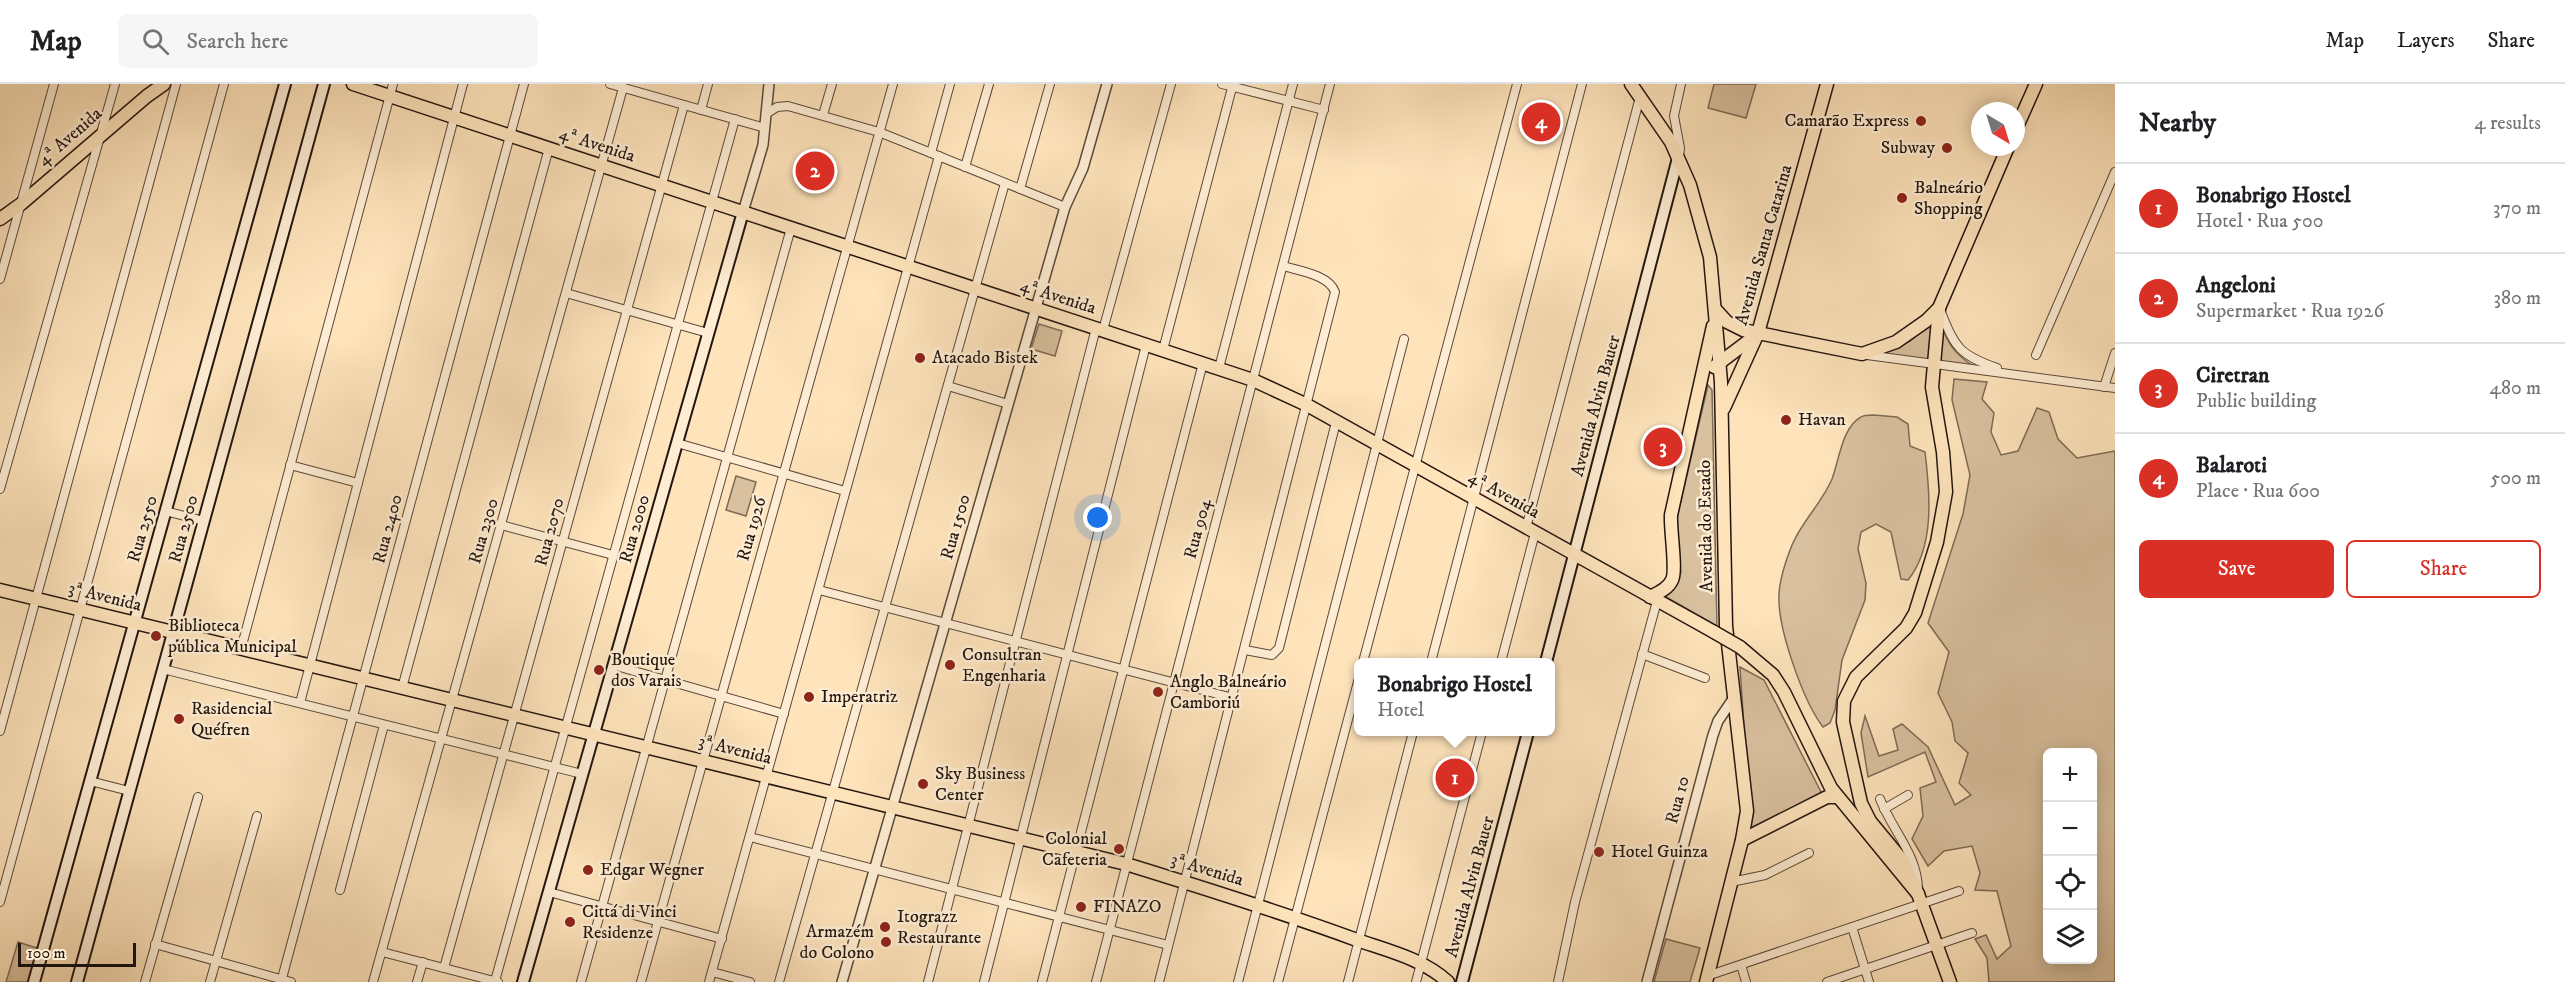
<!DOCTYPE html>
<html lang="en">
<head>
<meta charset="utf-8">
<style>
	body { margin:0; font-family:"IM FELL DW Pica",serif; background:#f6f6f6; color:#202124 }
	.controls { position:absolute; right:18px; bottom:18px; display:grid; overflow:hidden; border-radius:9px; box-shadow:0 3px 15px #0003 }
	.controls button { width:54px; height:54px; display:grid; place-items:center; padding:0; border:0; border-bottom:2px solid #e0e0e0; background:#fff; color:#202124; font:30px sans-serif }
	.compass { position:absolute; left:1971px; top:18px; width:54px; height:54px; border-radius:50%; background:#fff; box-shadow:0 3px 15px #0003; rotate:142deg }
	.scale { position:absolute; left:18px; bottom:15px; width:118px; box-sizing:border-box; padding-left:6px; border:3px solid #23160f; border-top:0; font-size:16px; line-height:21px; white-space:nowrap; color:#23160f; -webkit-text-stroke:4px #feedd3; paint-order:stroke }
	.you { position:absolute; left:1098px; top:434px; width:21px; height:21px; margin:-15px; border:4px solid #fff; border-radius:50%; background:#1a73e8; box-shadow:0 0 0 9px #1a73e833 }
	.badge { display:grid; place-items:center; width:39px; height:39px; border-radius:50%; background:#d93025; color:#fff; font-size:20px; font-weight:700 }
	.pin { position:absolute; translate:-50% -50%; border:3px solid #fff; box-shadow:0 2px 6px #0006 }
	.popup { position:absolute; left:1354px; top:574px; width:201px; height:78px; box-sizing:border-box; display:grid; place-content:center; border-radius:9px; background:#fff; filter:drop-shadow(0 2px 4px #0005); font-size:20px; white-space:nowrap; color:#757577 }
	.popup b { font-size:22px; color:#202124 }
	.popup::after { content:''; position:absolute; left:50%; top:100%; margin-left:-12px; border:12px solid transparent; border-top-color:#fff }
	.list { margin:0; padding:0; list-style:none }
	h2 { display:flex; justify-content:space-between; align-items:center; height:78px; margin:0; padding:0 24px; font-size:26px }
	h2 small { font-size:20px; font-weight:400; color:#757577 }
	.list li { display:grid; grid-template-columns:39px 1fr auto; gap:18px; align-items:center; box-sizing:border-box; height:90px; padding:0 24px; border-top:2px solid #e0e0e0 }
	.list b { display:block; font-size:22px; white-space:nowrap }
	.list p { margin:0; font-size:20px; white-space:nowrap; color:#757577 }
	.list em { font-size:20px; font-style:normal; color:#757577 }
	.actions { display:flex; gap:12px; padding:18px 24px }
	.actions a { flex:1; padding:14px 0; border:2px solid #d93025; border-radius:9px; text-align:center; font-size:21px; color:#d93025 }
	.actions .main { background:#d93025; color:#fff }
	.icon { flex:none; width:33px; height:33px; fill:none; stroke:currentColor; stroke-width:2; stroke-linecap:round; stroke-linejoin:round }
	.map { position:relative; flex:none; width:2115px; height:898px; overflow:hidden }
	header { display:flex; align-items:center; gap:36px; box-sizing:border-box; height:84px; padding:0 30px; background:#fff; border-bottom:2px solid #e0e0e0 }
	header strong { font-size:28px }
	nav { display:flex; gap:33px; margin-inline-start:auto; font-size:21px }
	.search { width:420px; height:54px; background:#f6f6f6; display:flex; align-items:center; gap:15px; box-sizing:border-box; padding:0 21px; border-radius:9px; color:#757577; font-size:22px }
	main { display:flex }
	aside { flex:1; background:#fff }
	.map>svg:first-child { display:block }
</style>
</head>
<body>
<header>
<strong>Map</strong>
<div class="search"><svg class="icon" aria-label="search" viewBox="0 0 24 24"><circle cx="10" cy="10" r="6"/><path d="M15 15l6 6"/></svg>Search here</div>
<nav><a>Map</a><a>Layers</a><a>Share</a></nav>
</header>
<main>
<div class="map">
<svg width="2115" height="898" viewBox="0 0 2115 898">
	<rect width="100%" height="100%" fill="#fee3bb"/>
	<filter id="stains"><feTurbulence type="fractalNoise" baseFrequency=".00333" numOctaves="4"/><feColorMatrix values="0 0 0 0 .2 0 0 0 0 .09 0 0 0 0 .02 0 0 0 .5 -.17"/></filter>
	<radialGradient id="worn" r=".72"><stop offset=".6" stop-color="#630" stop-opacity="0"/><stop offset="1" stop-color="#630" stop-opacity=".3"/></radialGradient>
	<g fill="#d9c09e" stroke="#7e6b56" stroke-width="1.5" fill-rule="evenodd">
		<path d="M1714,0H1756L1746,34L1708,24Z"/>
		<path d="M1934,235L1928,277L1882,270L1910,257Z"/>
		<path d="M1939,236C1948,260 1954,270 1975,283L1935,277Z"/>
		<path d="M1039,240L1062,247L1055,272L1031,265Z"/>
		<path d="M1954,295L1987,298L1982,315L1994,329L1991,348L2001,371L2018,367L2037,324L2049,328L2058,355L2077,374L2115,367V898H1989L1987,874L1975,855L1986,851L1997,875L2011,862L1997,807L1975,806L1980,789L1972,762L1944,767L1928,782L1912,755L1923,732L1920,704L1936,698L1925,668L1868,693L1861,649L1865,632L1879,672L1898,666L1893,645L1902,640L1928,663L1955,721L1971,711L1959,699L1968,669L1955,657L1952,638L1938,609L1949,568L1928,539L1963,430L1970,391L1952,316ZM2048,668H2092V876H2048Z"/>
		<path d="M1708,301L1712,306L1717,542L1666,513L1681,488L1675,458L1677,434Z"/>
		<path d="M1874,331L1897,333L1908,340L1910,362L1925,368C1930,409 1935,463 1908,496L1901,495L1891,448L1876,440L1861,448L1858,465L1866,499L1865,516L1842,576L1835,626L1830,639L1823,643C1803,617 1777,543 1779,510C1780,493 1786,476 1792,461C1802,437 1822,419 1832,395C1839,377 1842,343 1861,333C1864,331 1871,331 1874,331Z"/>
		<path d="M736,392L756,398L746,432L726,426Z"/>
		<path d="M1740,583L1764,596L1822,710L1751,747Z"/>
		<path d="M1666,855L1700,864L1690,898H1654Z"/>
		<path d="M18,858L40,865L30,898H6Z"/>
	</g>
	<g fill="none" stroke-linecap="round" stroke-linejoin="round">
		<g stroke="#5a493a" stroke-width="10">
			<g id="minor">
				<path d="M610,0L765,44"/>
				<path d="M1222,0L1324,26"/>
				<path d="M701,26L708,0"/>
				<path d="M766,30L777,23L788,22L879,48L1065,123"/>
				<path d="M823,31L832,0"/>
				<path d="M931,69L950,0"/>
				<path d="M1679,72L1680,64L1674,32L1681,0"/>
				<path d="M965,83L989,0"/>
				<path d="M1020,105L1050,0"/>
				<path d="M0,195L54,0"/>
				<path d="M566,209L708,249"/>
				<path d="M1941,228C1955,264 1960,271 1997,284"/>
				<path d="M1103,246L1171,0"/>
				<path d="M1163,266L1233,0"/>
				<path d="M1867,271L2115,304"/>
				<path d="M2036,271L2115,88"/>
				<path d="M1219,284L1293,0"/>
				<path d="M948,302L1008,320"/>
				<path d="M2104,303L2115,269"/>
				<path d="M677,359L845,407"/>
				<path d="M290,381L358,399"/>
				<path d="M0,405L115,0"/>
				<path d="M165,427L204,437"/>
				<path d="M501,441L613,471"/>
				<path d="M1526,444L1640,13"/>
				<path d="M819,506L1233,614"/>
				<path d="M241,565L393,0"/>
				<path d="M1245,566L1272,571L1279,564L1336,338"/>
				<path d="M1642,570L1705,594"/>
				<path d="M1363,578L1517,0"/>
				<path d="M1431,578L1582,0"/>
				<path d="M1501,578L1535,449"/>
				<path d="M613,581L784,630"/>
				<path d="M163,585L582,690"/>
				<path d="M402,604L549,64"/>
				<path d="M300,619L463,0"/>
				<path d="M0,647L176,0"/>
				<path d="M90,697L129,707"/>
				<path d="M1880,715C1892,746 1918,771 1918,806"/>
				<path d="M1884,725L1908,711"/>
				<path d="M750,753L1168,861"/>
				<path d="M1731,798L1765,791L1809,769"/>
				<path d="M340,806L384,641"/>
				<path d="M549,808L722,855"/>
				<path d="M0,818L224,0"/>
				<path d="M1852,843L1869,898"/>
				<path d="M155,860L291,898"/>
				<path d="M382,868L498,898"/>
				<path d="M1741,881L1746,898"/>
				<path d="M444,884L684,21"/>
				<path d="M712,888L750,898"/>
				<path d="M1707,892L1959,807"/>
				<path d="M495,897L735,35"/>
				<path d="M145,898L198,713"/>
				<path d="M210,898L257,732"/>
				<path d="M281,898L524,0"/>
				<path d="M373,898L623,4"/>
				<path d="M417,898L423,878"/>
				<path d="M581,898L791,144"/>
				<path d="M641,898L893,0"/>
				<path d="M709,898L939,72"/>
				<path d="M779,898L1005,99"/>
				<path d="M928,898L1096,244"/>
				<path d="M984,898L1146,261"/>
				<path d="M1042,898L1203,279"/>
				<path d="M1096,898L1330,0"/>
				<path d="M1159,898L1335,208C1329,191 1300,187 1283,182"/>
				<path d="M1238,898L1404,255"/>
				<path d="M1278,898L1359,594"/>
				<path d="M1348,898L1413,648"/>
				<path d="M1416,898L1482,648"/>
				<path d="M1558,898L1575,818L1657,517"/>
				<path d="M1827,898L1972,849"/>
			</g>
		</g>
		<g stroke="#5a493a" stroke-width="12">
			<g id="tertiary">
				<path d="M743,128L763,61L769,0"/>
				<path d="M842,898L1065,123L1083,84L1107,0"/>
				<path d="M1647,898L1713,651L1718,637L1733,615"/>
			</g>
		</g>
		<g stroke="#23160f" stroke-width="14">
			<g id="secondary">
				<path d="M1546,578L1678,74"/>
				<path d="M34,898L285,0"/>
				<path d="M77,898L324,0"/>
				<path d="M523,898L743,128"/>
				<path d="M1462,898L1528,648"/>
			</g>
		</g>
		<g stroke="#23160f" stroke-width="15">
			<g id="primary">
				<path d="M353,0L1253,296L1307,321L1714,548"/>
				<path d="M1631,0L1671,58L1690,101L1710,173L1721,298L1726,542L1747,727L1742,756L1706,898"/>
				<path d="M2016,45L2036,0"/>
				<path d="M0,135L21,120L147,12L164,0"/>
				<path d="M1716,226L1727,238L1743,246L1862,270L1896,258L1926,237L1939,224L2008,63"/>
				<path d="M1714,283L1755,252"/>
				<path d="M1724,324L1758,249L1827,0"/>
				<path d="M0,506L1126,780C1204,804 1281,828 1357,856C1389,867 1423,875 1448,898"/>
				<path d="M1650,513C1658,509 1668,505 1672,496C1677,486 1670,446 1671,431L1713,242"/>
				<path d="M1740,563L1773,591L1784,608L1831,704L1918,810L1950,898"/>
				<path d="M1742,756L1827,713H1837"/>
				<path d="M1918,810L1903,777L1870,737L1861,719L1843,638L1844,617L1856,593L1906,544L1915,529L1937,458L1946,408L1943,368L1932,303L1939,224"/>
			</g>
		</g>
		<use href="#minor" stroke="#feedd3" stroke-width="8"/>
		<use href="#tertiary" stroke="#feedd3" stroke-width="9"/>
		<use href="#secondary" stroke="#feedd3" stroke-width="10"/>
		<use href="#primary" stroke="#fee3bb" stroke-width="12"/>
		<g stroke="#23160f" stroke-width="15" stroke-linecap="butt">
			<path id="primary-bridge" d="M1714,548L1740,563"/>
		</g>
		<use href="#primary-bridge" stroke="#fee3bb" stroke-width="12"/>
	</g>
	<g fill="#8f2418" stroke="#feedd3" stroke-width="2">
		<circle cx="1921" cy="37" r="6"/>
		<circle cx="1947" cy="64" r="6"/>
		<circle cx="1902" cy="114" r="6"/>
		<circle cx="920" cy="274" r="6"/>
		<circle cx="1786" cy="336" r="6"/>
		<circle cx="156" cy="552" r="6"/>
		<circle cx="950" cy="581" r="6"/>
		<circle cx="599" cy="586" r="6"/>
		<circle cx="1158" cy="608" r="6"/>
		<circle cx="809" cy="613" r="6"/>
		<circle cx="179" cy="635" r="6"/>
		<circle cx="923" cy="700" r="6"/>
		<circle cx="1119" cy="765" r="6"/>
		<circle cx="1599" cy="768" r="6"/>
		<circle cx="588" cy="786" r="6"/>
		<circle cx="1081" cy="823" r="6"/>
		<circle cx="570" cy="838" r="6"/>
		<circle cx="885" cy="843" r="6"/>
		<circle cx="886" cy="858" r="6"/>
	</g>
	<g text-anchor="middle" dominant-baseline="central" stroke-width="5" stroke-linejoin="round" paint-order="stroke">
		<g font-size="18" fill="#23160f" stroke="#feedd3" text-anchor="start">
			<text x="1909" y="37" text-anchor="end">Camarão Express</text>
			<text x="1935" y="64" text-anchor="end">Subway</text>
			<text x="1914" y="104">Balneário<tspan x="1914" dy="21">Shopping</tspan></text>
			<text x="932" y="274">Atacado Bistek</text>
			<text x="1798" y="336">Havan</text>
			<text x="168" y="542">Biblioteca<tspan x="168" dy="21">pública Municipal</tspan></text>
			<text x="962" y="571">Consultran<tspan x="962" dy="21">Engenharia</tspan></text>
			<text x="611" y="576">Boutique<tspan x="611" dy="21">dos Varais</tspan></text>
			<text x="1170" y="598">Anglo Balneário<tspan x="1170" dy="21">Camboriú</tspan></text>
			<text x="821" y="613">Imperatriz</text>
			<text x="191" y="625">Rasidencial<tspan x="191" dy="21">Quéfren</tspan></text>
			<text x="935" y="690">Sky Business<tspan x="935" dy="21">Center</tspan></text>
			<text x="1107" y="755" text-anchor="end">Colonial<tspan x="1107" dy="21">Cafeteria</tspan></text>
			<text x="1611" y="768">Hotel Guinza</text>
			<text x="600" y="786">Edgar Wegner</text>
			<text x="1093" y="823">FINAZO</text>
			<text x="582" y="828">Cittá di Vinci<tspan x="582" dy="21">Residenze</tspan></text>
			<text x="897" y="833">Itograzz<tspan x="897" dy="21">Restaurante</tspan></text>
			<text x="874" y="848" text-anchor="end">Armazém<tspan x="874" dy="21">do Colono</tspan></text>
		</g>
		<g font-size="18" fill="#23160f" stroke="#feedd3">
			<text transform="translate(70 53) rotate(-41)">4ª Avenida</text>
			<text transform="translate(597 61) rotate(18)">4ª Avenida</text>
			<text transform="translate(1764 161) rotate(-74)">Avenida Santa Catarina</text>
			<text transform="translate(1058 213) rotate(18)">4ª Avenida</text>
			<text transform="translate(1596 322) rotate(-75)">Avenida Alvin Bauer</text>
			<text transform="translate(1504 411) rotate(29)">4ª Avenida</text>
			<text transform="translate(1706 442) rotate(-91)">Avenida do Estado</text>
			<text transform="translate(956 443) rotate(-74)">Rua 1500</text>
			<text transform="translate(143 445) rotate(-74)">Rua 2550</text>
			<text transform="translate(184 445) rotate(-75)">Rua 2500</text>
			<text transform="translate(388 445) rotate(-75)">Rua 2400</text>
			<text transform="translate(635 445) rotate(-74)">Rua 2000</text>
			<text transform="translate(752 445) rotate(-74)">Rua 1926</text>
			<text transform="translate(1198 445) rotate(-75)">Rua 904</text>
			<text transform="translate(484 447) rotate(-74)">Rua 2300</text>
			<text transform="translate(550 448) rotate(-75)">Rua 2070</text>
			<text transform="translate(105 513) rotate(14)">3ª Avenida</text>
			<text transform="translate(735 666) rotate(14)">3ª Avenida</text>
			<text transform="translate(1678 716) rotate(-75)">Rua 10</text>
			<text transform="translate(1207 786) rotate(17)">3ª Avenida</text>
			<text transform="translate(1470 803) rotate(-75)">Avenida Alvin Bauer</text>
		</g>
	</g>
	<rect width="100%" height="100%" filter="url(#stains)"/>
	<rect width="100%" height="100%" fill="url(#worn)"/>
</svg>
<div class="controls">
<button>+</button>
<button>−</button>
<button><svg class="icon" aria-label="locate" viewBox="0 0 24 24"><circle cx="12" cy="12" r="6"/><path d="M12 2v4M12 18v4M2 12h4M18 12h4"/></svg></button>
<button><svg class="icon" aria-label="layers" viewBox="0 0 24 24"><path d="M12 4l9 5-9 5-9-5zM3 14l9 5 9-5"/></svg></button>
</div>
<svg class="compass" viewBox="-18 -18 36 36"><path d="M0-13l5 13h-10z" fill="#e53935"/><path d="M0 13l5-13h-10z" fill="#757577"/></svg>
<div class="scale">100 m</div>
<div class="you"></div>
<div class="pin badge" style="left:1455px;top:694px">1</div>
<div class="popup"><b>Bonabrigo Hostel</b>Hotel</div>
<div class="pin badge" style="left:815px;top:87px">2</div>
<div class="pin badge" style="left:1663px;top:363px">3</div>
<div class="pin badge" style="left:1541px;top:38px">4</div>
</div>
<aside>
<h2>Nearby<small>4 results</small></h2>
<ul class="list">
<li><span class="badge">1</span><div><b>Bonabrigo Hostel</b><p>Hotel · Rua 500</p></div><em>370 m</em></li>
<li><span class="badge">2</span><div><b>Angeloni</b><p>Supermarket · Rua 1926</p></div><em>380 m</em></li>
<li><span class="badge">3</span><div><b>Ciretran</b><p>Public building</p></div><em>480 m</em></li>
<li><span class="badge">4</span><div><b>Balaroti</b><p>Place · Rua 600</p></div><em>500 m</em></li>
</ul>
<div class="actions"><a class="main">Save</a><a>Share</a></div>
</aside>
</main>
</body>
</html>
